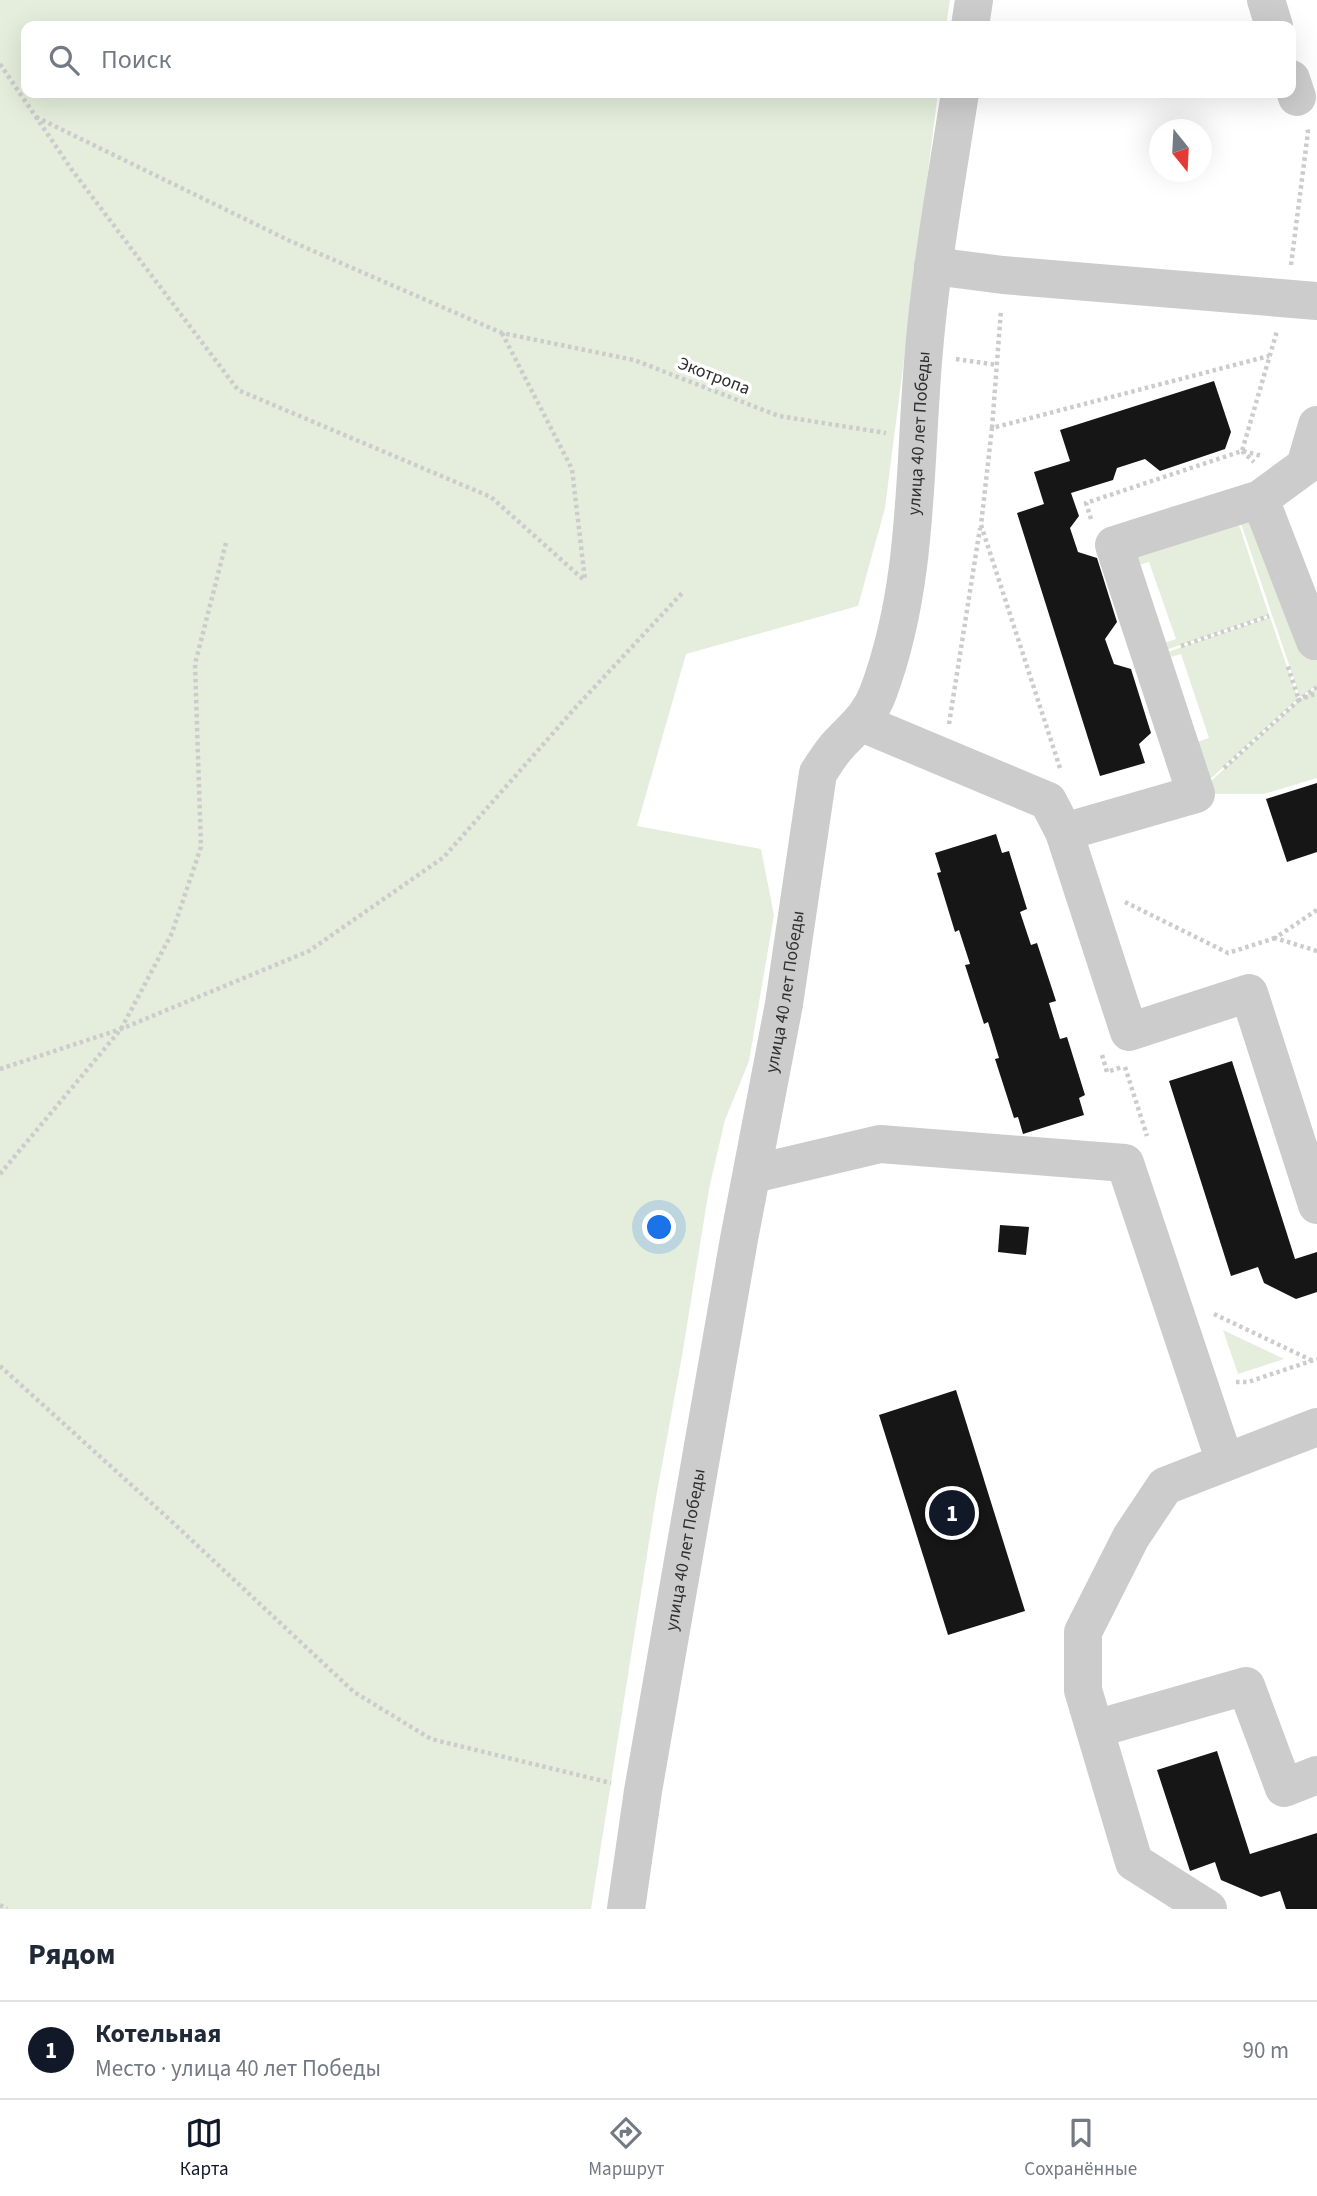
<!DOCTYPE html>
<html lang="ru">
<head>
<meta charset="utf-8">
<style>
	body { margin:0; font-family:"Source Sans 3",sans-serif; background:#f2f2f3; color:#1f2937 }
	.compass { position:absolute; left:1149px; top:119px; width:63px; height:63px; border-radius:50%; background:#fff; box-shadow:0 7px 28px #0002; rotate:162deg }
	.you { position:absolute; left:660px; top:1228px; width:24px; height:24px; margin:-18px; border:5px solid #fff; border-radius:50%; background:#1a73e8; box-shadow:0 0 0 10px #1a73e833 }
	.badge { display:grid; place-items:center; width:46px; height:46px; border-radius:50%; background:#111827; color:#fff; font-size:23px; font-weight:700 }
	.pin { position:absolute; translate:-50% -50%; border:4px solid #fff; box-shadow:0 2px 7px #0006 }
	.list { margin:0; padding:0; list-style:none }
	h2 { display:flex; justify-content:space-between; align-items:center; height:91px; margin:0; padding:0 28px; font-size:30px }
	h2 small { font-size:23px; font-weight:400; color:#747a83 }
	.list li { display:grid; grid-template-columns:46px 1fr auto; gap:21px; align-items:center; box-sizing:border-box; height:98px; padding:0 28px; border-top:2px solid #e0e1e3 }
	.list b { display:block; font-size:26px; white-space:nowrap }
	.list p { margin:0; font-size:23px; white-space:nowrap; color:#747a83 }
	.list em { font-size:23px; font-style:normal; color:#747a83 }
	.icon { flex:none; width:38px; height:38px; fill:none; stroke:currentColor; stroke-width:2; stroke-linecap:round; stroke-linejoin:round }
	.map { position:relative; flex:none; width:1317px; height:1909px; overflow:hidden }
	.search { position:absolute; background:#fff; box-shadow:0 7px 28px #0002; left:21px; right:21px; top:21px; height:77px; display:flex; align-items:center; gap:18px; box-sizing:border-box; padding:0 24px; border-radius:14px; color:#747a83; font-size:26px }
	.sheet { height:189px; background:#fff }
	nav { display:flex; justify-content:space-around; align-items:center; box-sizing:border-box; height:98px; border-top:2px solid #e0e1e3; background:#fff; font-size:19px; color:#747a83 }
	nav a { display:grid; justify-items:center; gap:4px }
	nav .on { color:#111827 }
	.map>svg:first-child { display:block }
</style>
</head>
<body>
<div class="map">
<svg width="1317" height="1909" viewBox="0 0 1317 1909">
	<rect width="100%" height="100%" fill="#fff"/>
	<g fill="#e5eedc">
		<path d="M0,0H950L946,26H26V93H938L885,508L858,606L686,654L637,826L761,849L774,915L749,1061L725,1120L709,1189L682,1356L656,1498L591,1909H0Z"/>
		<path d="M1261,505L1317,642V685L1300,697L1237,512Z"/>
		<path d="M1235,513L1269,615L1151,655L1149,648L1176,639L1149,562L1125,569L1119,551Z"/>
		<path d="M1270,617L1298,699L1196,792L1182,747L1209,738L1181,654L1154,662L1153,657Z"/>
		<path d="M1317,687V778L1264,794H1197L1299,700Z"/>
		<path d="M1223,1330L1284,1359L1238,1374Z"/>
	</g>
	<g fill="#161616">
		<path d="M1214,381L1231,432L1225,449L1160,471L1145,459L1117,468L1113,480L1071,493L1079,516L1070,528L1078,552L1097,558L1117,622L1105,639L1114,664L1131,669L1151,733L1139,744L1145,763L1100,776L1017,513L1044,504L1034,472L1070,461L1060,430Z"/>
		<path d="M1317,783V852L1287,862L1266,799Z"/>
		<path d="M996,834L1002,853L1009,851L1027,909L1020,912L1031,945L1037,943L1056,1001L1049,1003L1060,1039L1067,1037L1085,1095L1079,1098L1084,1115L1023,1134L1018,1117L1014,1118L995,1059L999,1058L988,1022L984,1024L965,965L970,964L959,930L955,932L937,873L941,872L935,853Z"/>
		<path d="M1232,1061L1295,1259L1317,1252V1292L1296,1299L1264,1283L1258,1267L1231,1276L1169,1081Z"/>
		<path d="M1000,1225L1029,1227L1026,1255L998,1252Z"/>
		<path d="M956,1390L1025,1611L948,1635L879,1415Z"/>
		<path d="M1217,1751L1250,1854L1317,1833V1909H1286L1280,1891L1261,1897L1221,1880L1215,1862L1190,1871L1157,1770Z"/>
	</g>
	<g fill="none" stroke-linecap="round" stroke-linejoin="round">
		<g stroke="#ccc" stroke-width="4.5" stroke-dasharray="3.5 3.5" stroke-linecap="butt">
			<path d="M0,64L72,170L238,390L491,497L585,581"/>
			<path d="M36,117L288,240L502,333L634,360L779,416L886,433"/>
			<path d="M1291,265L1308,132L1307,128"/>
			<path d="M502,333L572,469L585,580"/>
			<path d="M956,359L997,365"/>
			<path d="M992,428L1001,310"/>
			<path d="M1242,451L1254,462"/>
			<path d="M1243,451L1262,456"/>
			<path d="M1091,519L1086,503L1242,451L1277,331"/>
			<path d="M1181,646L1269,616"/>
			<path d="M1317,687L1299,700L1317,693"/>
			<path d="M949,724L980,528"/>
			<path d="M1060,768L981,525L992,428L1269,356"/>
			<path d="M1224,768L1299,700L1287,664"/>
			<path d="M1125,902L1228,953L1275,938"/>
			<path d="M1317,910L1275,938L1317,951"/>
			<path d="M1102,1055L1107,1072L1122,1067"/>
			<path d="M1125,1067L1147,1136"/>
			<path d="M0,1069L121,1029L309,951L444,857L576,707L684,591"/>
			<path d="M0,1174L121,1029L172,933L201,847L195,664L226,543"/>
			<path d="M1214,1314L1313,1361"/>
			<path d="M0,1366L169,1519L354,1692L431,1739L611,1783"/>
			<path d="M1236,1382H1248L1317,1359"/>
			<path d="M0,1905L7,1909"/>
		</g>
		<g stroke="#ccc" stroke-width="38">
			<path d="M1266,0L1274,26"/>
			<path d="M970,26L974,0"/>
			<path d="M1291,79L1297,97"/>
			<path d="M933,266L1003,275L1317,301"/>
			<path d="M1260,499L1315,641L1317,640"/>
			<path d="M862,723L1048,801L1064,832L1129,1032L1249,993L1317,1205"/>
			<path d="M1064,832L1196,794L1114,545L1260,499L1305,466L1317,425"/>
			<path d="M753,1174L880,1144L1125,1163L1225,1462"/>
			<path d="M1095,1729L1246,1686L1284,1788L1317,1775"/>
			<path id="s1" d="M626,1909L643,1791L739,1239L784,1004L818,773C825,763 831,752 840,743C855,727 870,715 878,693C918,587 914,473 923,362C930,272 946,182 960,93"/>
			<path d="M1208,1909L1134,1862L1083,1690V1632L1131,1537L1165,1486L1317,1427"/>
		</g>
	</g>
	<g text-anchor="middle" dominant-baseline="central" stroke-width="7" stroke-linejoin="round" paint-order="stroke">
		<g font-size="18" fill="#2f2f2f" stroke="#fff">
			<text transform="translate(714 376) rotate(21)">Экотропа</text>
			<text stroke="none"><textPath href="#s1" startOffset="1517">улица 40 лет Победы</textPath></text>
			<text stroke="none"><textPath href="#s1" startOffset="931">улица 40 лет Победы</textPath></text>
			<text stroke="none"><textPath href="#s1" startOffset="364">улица 40 лет Победы</textPath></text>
		</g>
	</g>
</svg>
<svg class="compass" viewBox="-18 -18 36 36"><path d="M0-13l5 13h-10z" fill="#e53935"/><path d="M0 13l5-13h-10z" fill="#747a83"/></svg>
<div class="you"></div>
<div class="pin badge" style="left:952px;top:1513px">1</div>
<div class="search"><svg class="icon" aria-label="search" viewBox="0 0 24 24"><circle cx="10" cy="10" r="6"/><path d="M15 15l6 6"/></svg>Поиск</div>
</div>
<section class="sheet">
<h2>Рядом<small></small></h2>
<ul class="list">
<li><span class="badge">1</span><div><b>Котельная</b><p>Место · улица 40 лет Победы</p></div><em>90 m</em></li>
</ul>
</section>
<nav>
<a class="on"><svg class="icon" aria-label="map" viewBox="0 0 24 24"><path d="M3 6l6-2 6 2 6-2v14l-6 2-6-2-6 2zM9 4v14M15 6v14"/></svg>Карта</a>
<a><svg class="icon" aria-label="directions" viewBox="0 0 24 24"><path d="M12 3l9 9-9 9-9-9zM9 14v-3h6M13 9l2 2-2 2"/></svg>Маршрут</a>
<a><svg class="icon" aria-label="saved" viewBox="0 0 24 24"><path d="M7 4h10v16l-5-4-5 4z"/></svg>Сохранённые</a>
</nav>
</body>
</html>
